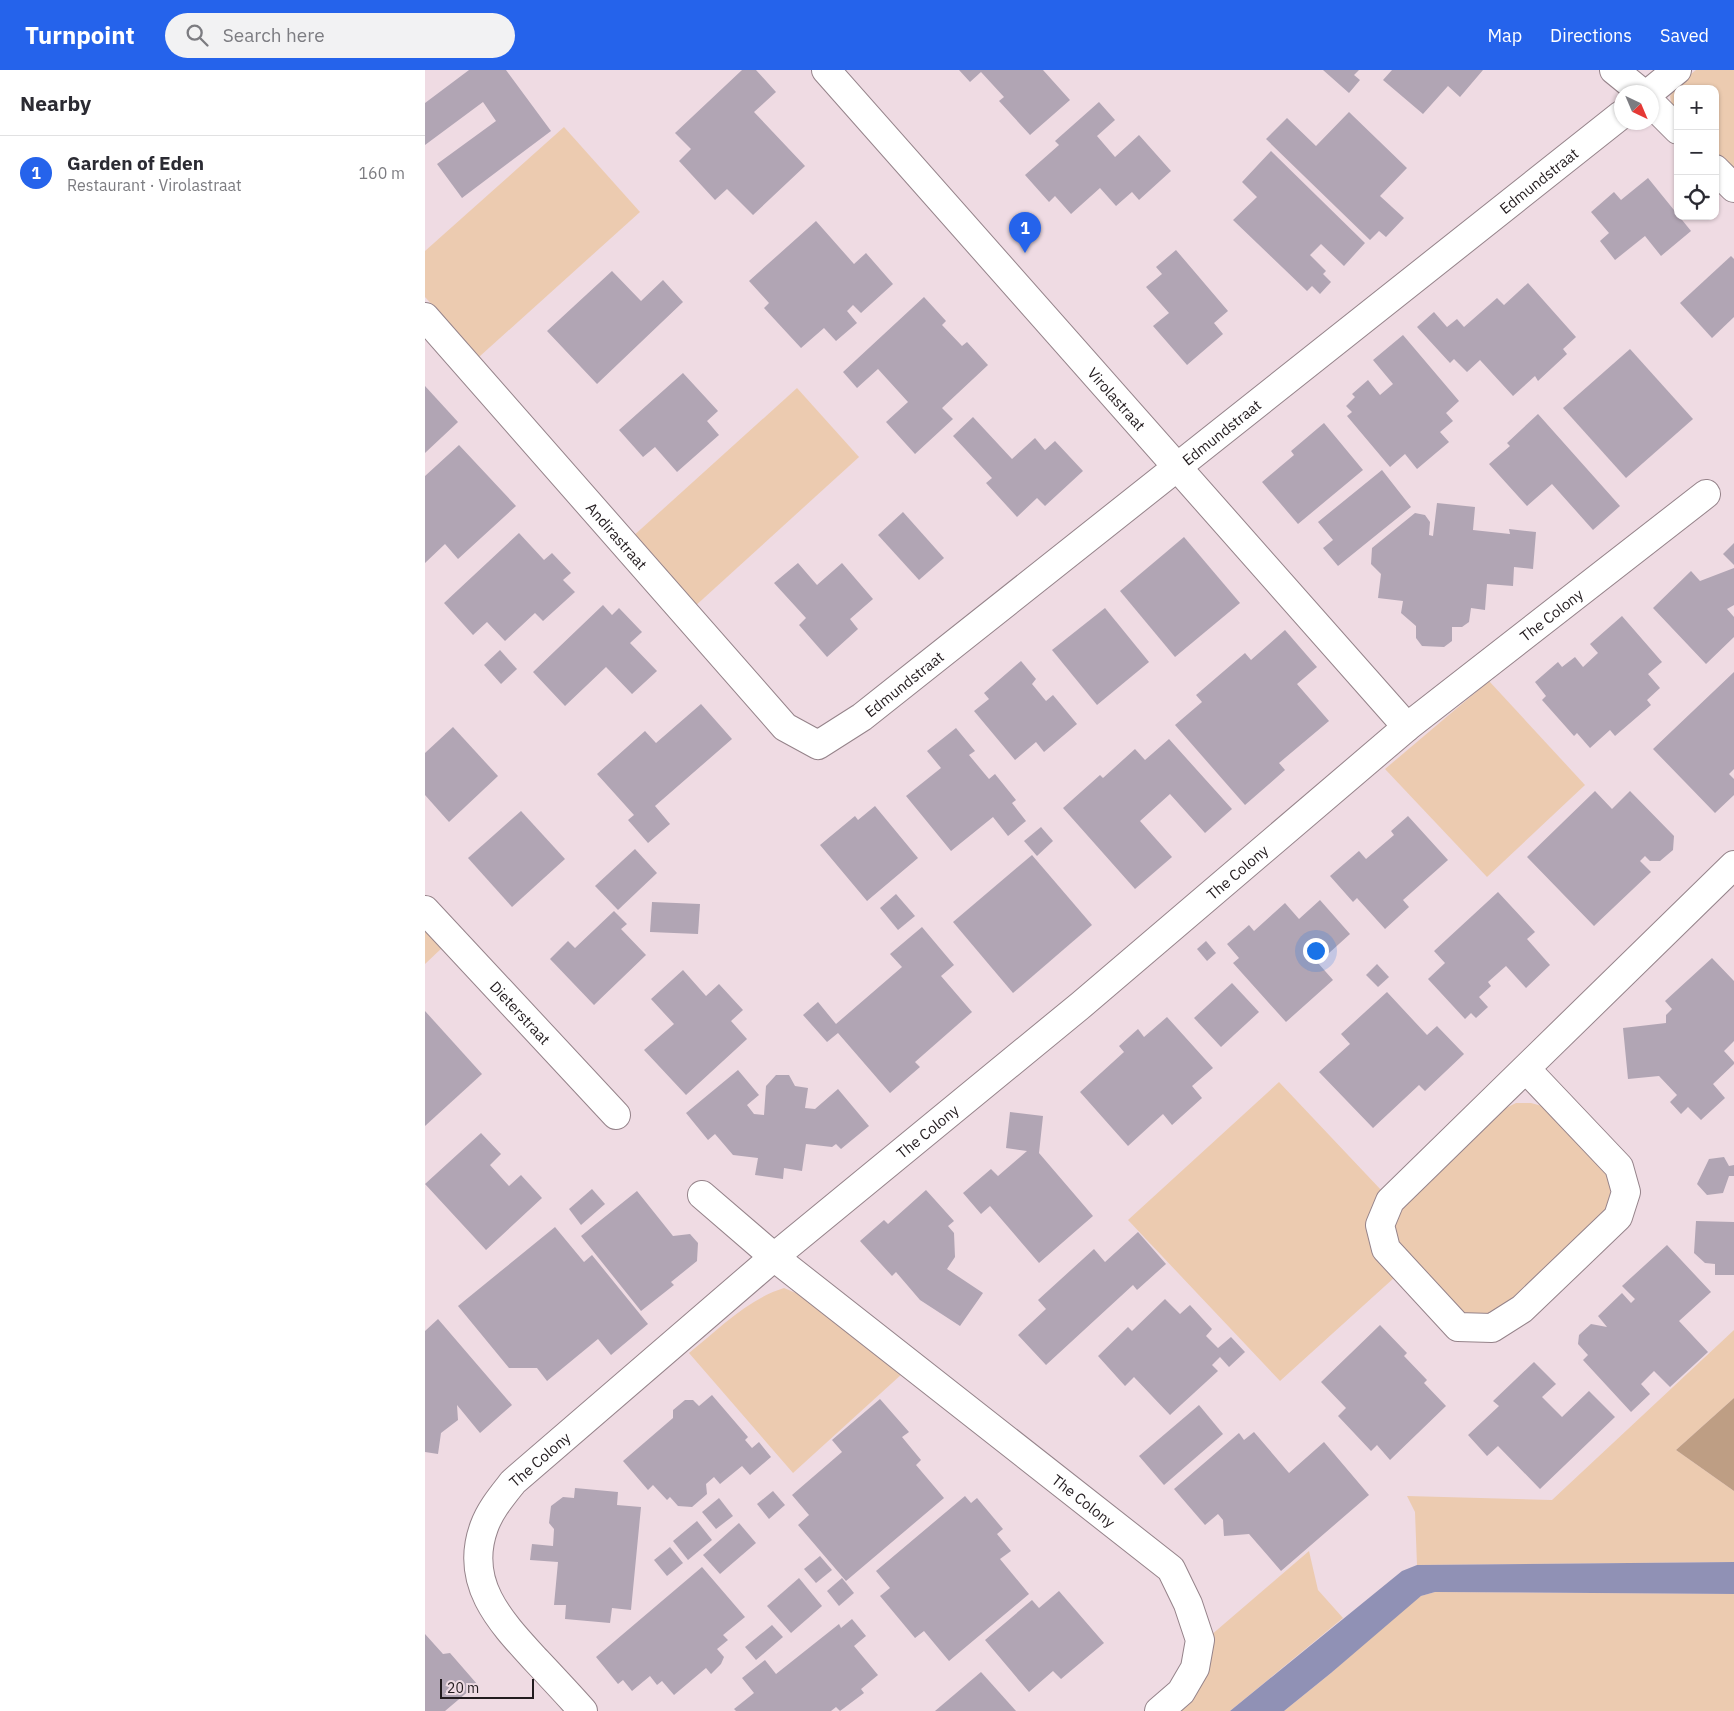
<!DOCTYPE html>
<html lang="en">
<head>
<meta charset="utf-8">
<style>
	body { margin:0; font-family:"IBM Plex Sans",sans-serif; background:#f2f2f3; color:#2b2b33 }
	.controls { position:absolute; right:15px; top:15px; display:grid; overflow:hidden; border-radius:10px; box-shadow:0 1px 4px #0004 }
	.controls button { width:45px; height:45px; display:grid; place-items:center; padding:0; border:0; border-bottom:1px solid #e1e1e2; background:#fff; color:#2b2b33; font:25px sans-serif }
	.compass { position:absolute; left:1189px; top:15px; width:45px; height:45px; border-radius:50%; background:#fff; box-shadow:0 1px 4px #0004; rotate:136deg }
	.scale { position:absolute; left:15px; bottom:12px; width:94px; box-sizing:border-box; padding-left:5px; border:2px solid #221b1e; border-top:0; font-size:14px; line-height:18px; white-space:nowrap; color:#221b1e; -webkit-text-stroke:4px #efdbe3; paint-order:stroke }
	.you { position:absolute; left:890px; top:880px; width:18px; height:18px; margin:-12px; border:4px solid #fff; border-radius:50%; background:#1a73e8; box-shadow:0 0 0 8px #1a73e833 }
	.badge { display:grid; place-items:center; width:32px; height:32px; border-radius:50%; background:#2563eb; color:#fff; font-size:16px; font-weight:700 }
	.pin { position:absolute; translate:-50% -41px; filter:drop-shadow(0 1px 2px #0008) }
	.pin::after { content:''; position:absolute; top:26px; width:18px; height:15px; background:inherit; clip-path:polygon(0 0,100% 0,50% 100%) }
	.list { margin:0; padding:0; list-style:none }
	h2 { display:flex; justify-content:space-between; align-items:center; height:65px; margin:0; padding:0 20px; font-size:21px }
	h2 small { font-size:16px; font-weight:400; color:#7c7c81 }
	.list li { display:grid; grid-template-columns:32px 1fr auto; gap:15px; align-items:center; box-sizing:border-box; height:75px; padding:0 20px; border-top:1px solid #e1e1e2 }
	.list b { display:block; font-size:19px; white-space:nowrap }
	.list p { margin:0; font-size:16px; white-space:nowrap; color:#7c7c81 }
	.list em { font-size:16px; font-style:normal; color:#7c7c81 }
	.icon { flex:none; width:28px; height:28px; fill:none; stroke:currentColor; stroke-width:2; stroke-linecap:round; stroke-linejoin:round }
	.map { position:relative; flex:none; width:1309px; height:1641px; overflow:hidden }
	header { display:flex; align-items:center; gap:30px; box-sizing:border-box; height:70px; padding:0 25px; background:#2563eb; color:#fff }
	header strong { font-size:24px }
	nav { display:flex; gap:28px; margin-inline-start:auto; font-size:18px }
	.search { width:350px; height:45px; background:#f2f2f3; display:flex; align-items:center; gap:12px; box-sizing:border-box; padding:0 18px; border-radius:28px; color:#7c7c81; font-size:19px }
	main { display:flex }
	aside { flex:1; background:#fff }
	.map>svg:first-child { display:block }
</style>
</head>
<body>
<header>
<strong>Turnpoint</strong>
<div class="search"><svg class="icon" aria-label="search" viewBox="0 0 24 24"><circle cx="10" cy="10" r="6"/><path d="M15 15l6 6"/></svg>Search here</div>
<nav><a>Map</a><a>Directions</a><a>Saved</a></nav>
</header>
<main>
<aside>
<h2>Nearby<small></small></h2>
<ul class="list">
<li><span class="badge">1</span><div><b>Garden of Eden</b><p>Restaurant · Virolastraat</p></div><em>160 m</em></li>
</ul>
</aside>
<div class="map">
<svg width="1309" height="1641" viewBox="0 0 1309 1641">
	<rect width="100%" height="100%" fill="#efdbe3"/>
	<g fill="#eccbb0">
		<path d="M1271,0H1309V102L1290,83V19H1253V44L1247,38L1245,26L1254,14Z"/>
		<path d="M139,57L215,142L54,287L0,227V181Z"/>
		<path d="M372,318L434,387L268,538L206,468Z"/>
		<path d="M1064,611L1160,715L1062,807L960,699Z"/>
		<path d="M0,857L18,877L0,894Z"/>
		<path d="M854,1012L957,1121C933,1159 942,1177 970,1207L855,1311L703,1150Z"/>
		<path d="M1091,1033H1106L1117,1036L1183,1106C1186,1122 1187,1129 1180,1145L1072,1245H1045L1035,1241L976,1180L967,1153L971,1142L1079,1039Z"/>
		<path d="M359,1218L378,1226L478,1303L368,1403L264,1283C294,1259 323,1229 359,1218Z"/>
		<path d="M1309,1260V1328L1251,1380L1309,1421V1492L992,1495L990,1442L982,1426L1127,1430Z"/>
		<path d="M884,1481L893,1520L918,1548L805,1641H751L785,1566Z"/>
		<path d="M1010,1522L1309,1524V1641H859L906,1603L985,1533L996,1526Z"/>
	</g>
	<path fill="#be9e84" d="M1309,1328V1421L1251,1380Z"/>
	<path fill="#9091b5" d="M1309,1492V1524L1010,1522L996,1526L906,1603L859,1641H805L977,1501L992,1495Z"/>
	<g fill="#b1a5b4">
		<path d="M44,0H81L126,61L37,128L12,94L71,51L58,32L0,75V33Z"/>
		<path d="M317,0H331L351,22L329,42L380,96L328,145L302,119L290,130L254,91L266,79L250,63Z"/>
		<path d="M534,0H618L645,30L605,65L574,31L579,27L556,2L545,12Z"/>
		<path d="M898,0H934L929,5L935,10L924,23Z"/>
		<path d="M967,0H1058L1035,27L1023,16L998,44L958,10Z"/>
		<path d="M674,32L690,50L672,66L690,87L714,65L746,101L714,130L707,122L691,136L675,118L646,144L630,126L624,132L600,105L634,75L630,71Z"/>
		<path d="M924,42L982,98L955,126L979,148L961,167L954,161L945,170L841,69L862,48L891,76Z"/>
		<path d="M846,81L940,173L919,196L896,174L885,185L901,201L898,204L906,212L895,224L887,216L882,221L808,150L832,127L817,112Z"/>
		<path d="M1223,108L1266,161L1236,186L1220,166L1190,190L1175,171L1184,163L1166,142L1189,122L1196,130Z"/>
		<path d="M391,151L429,194L441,183L468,214L436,243L428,235L422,241L432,253L411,271L399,258L376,278L339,238L344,233L324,211Z"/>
		<path d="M751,180L803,241L789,253L798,264L762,295L728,256L744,243L721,217L737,204L731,197Z"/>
		<path d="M1306,186L1309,189V247L1287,268L1255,233Z"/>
		<path d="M187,201L216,231L238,210L258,232L172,314L122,261Z"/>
		<path d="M1103,213L1151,267L1138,279L1142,284L1113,311L1110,306L1088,326L1055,290L1042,302L1029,289L1025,293L992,257L1009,242L1022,257L1032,249L1039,257L1072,228L1079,235Z"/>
		<path d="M499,227L521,251L517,255L537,276L542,272L563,295L517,338L528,349L490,384L461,352L483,332L453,299L432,318L418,302Z"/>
		<path d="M978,265L1034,331L1021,343L1028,351L1015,362L1024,372L992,399L980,384L965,397L922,346L927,342L921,336L930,327L927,324L943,310L955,325L968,314L948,290Z"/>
		<path d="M1205,279L1268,349L1201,408L1138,338Z"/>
		<path d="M258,303L293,341L282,351L294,365L252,402L230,377L218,387L194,360Z"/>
		<path d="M0,316L33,352L0,383Z"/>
		<path d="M1113,344L1195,436L1168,460L1127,414L1102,436L1064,394L1085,376L1082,373Z"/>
		<path d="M548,347L587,389L610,368L620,380L630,371L658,401L620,436L612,428L592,447L561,413L567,408L528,366Z"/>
		<path d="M899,353L938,400L873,454L837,412L869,385L866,381Z"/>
		<path d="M34,375L91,436L33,489L20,474L0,493V406Z"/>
		<path d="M957,400L986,437L913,496L898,478L908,470L893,452Z"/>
		<path d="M1012,433L1050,437L1048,460L1085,464L1084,459L1111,462L1108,499L1089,497L1088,516L1062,514L1060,540L1046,538L1044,552L1037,557H1027V571L1019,577L997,576L991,568V556L976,543L978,531L953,528L956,504L946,494L947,478L990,443L1000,445L1005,452L1004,465L1008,466Z"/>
		<path d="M478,442L519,488L494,510L453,465Z"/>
		<path d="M94,463L119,490L127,483L146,503L138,510L150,522L118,551L110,543L80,571L62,552L48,565L19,533Z"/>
		<path d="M759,467L815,533L750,587L695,521Z"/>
		<path d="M1309,473V495L1298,484Z"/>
		<path d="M373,493L392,515L417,493L448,529L425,549L433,559L402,587L374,555L381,548L349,513Z"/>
		<path d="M1309,498V535L1302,539L1309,547V567L1281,594L1228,538L1266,501L1275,511Z"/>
		<path d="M178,535L187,545L194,538L217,562L205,573L232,601L207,624L181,597L140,636L108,602Z"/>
		<path d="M680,538L724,592L672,635L627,580Z"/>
		<path d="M1197,546L1237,592L1223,604L1235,618L1222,630L1226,635L1190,666L1185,660L1165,678L1152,663L1149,666L1117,630L1121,626L1110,612L1133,592L1137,597L1150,587L1158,597L1173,583L1165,574Z"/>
		<path d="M860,560L892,597L872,614L904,651L854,693L860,700L820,735L750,655L777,632L771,625L820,583L826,590Z"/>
		<path d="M75,580L92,599L76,614L59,595Z"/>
		<path d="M596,591L611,609L607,614L621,631L628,625L652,654L619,682L611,672L590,690L549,641L564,629L559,623Z"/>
		<path d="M1309,602V699L1304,704L1309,709V725L1290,743L1228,679Z"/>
		<path d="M276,634L307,669L230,736L245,754L223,773L203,750L209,745L172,704L220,661L231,673Z"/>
		<path d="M28,657L73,706L24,752L0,725V683Z"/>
		<path d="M531,658L550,681L544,685L564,709L570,704L591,730L587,733L601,751L583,766L568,747L526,781L481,726L516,698L502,681Z"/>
		<path d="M744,669L807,739L780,763L745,724L715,751L747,787L710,819L638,738L675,705L678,708L710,679L720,690Z"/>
		<path d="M1170,721L1187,739L1205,721L1249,766L1248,780L1235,791H1225L1220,786L1215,791L1226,802L1169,856L1102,787Z"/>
		<path d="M450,736L493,788L442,831L395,775L430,746L433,750Z"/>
		<path d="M96,741L140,789L87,837L43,788Z"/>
		<path d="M983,746L1023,790L978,830L984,837L960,859L932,828L928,832L905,806L934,781L941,789L969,765L966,761Z"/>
		<path d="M616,757L628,771L612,786L599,771Z"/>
		<path d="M210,779L232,803L193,840L170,816Z"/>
		<path d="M607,785L667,855L588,923L528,852Z"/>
		<path d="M1073,822L1110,862L1102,869L1125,895L1101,918L1081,896L1063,912L1066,916L1054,927L1063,937L1051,948L1046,943L1040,949L1003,909L1020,893L1009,881Z"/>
		<path d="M471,824L490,846L473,860L455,838Z"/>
		<path d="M895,830L925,864L893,893L908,910L861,952L808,893L814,888L802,874L824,855L829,861L860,833L874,849Z"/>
		<path d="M227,832L275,834L273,864L225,862Z"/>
		<path d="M189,841L202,854L196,859L221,885L169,935L125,889L143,871L150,878Z"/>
		<path d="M497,857L529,895L516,906L547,942L490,992L495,997L465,1023L413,963L402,972L378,945L393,932L411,954L477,897L465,884Z"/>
		<path d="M781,871L791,883L782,891L772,879Z"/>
		<path d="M1287,888L1309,911V971L1299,981L1309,992V994L1288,1014L1300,1028L1276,1050L1263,1037L1256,1044L1245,1032L1252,1025L1234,1006L1203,1009L1198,958L1241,953V945L1247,939L1240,931Z"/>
		<path d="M952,894L964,907L953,917L941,905Z"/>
		<path d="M258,900L281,926L294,914L318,940L306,951L322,969L261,1025L219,980L249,954L226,929Z"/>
		<path d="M807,913L834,942L796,977L769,948Z"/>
		<path d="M962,922L1002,965L1012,956L1039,984L1000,1021L994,1015L948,1058L894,1002L925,974L916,964Z"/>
		<path d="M0,941L57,1004L0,1056Z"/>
		<path d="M742,947L788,998L767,1016L777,1028L747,1055L738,1044L703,1076L655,1022L699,982L694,976L713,959L719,967Z"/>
		<path d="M313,1000L334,1025L322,1035L329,1044L339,1045L341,1016L351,1005H364L370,1016L383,1018L380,1038L390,1039L413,1019L444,1056L416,1079L411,1074L407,1077L381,1074L377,1101L359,1098L358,1109L330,1105L333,1088L308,1085L290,1064L283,1070L261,1043Z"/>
		<path d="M585,1042L618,1046L614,1083L668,1146L614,1193L565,1136L556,1144L538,1123L566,1099L573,1106L602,1081L581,1078Z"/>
		<path d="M56,1063L76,1084L65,1095L84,1116L96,1105L117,1128L61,1180L0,1114Z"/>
		<path d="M1299,1087L1304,1096L1309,1095V1106H1304L1298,1123L1282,1125L1272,1114L1284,1089Z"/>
		<path d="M167,1119L180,1134L156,1155L144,1139Z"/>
		<path d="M501,1120L529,1151L523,1156L529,1163L530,1187L522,1199L558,1223L535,1256L495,1230L471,1202L467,1206L435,1171L459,1150L463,1154Z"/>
		<path d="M212,1121L248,1166L265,1164L273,1173L272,1191L246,1212L249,1215L216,1241L156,1166Z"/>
		<path d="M1271,1151L1309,1152V1205H1290V1194L1280,1193L1269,1183Z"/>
		<path d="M130,1157L159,1192L167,1185L223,1254L186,1285L173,1269L122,1311L112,1298H84L33,1236Z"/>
		<path d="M713,1162L741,1194L712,1220L708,1215L621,1295L593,1265L621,1239L613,1230L669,1179L680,1192Z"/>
		<path d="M1242,1175L1286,1222L1254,1251L1283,1282L1245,1317L1229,1301L1216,1314L1225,1324L1206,1342L1158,1290L1163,1285L1153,1274L1154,1265L1166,1254L1182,1257L1173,1246L1197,1223L1206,1233L1210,1229L1197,1216Z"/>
		<path d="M740,1229L755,1244L765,1235L787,1259L781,1266L793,1278L806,1267L820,1282L804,1297L795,1287L787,1295L793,1301L745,1345L709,1307L700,1316L673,1286L703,1257L707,1261Z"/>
		<path d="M13,1249L87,1335L55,1363L32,1335L33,1350L16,1363L13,1384L0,1382V1261Z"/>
		<path d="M955,1255L982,1283L979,1286L1002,1310L999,1313L1021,1336L965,1390L952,1375L946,1381L913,1346L921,1338L896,1312Z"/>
		<path d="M1109,1292L1131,1314L1117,1327L1137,1347L1164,1321L1190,1347L1115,1419L1073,1376L1062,1386L1043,1365L1074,1336L1068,1331Z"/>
		<path d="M287,1325L323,1367L320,1370L327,1378L334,1372L346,1387L325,1405L317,1396L295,1414L289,1407L281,1414L282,1424L267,1437L253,1436L245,1427L242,1430L228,1415L223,1420L198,1391L248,1348V1340L260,1330H268L274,1336Z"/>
		<path d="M455,1329L484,1362L477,1367L496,1390L491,1395L519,1428L421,1511L373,1455L384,1445L367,1425L417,1382L407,1370Z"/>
		<path d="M774,1335L798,1364L739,1415L714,1386Z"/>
		<path d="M829,1362L864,1403L899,1372L944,1425L856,1501L824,1464L799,1466L798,1450L793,1444L780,1455L749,1419L814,1363L819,1370Z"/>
		<path d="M150,1418L193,1422L192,1435L216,1437L206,1540L187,1538L185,1553L140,1549L141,1535H129L133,1492L105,1490L107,1474L128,1476L129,1459L124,1453L126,1436L138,1427L149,1428Z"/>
		<path d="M348,1421L360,1435L344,1449L332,1434Z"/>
		<path d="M540,1426L546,1433L552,1428L578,1459L572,1464L586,1481L575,1489L604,1524L524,1591L499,1561L490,1568L455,1526L465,1518L451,1501Z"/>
		<path d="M294,1428L308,1446L291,1459L277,1442Z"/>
		<path d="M272,1451L287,1470L263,1490L248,1471Z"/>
		<path d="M314,1453L331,1473L295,1504L278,1485Z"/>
		<path d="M245,1477L258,1493L242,1506L229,1490Z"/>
		<path d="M395,1486L407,1500L391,1513L379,1499Z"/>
		<path d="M277,1497L320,1547L298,1565L303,1570L292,1579L299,1587L296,1594L286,1604L281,1598L249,1625L237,1611L232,1615L225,1606L207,1621L198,1610L193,1614L171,1587Z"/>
		<path d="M374,1508L397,1536L366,1563L342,1536Z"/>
		<path d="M417,1508L429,1523L414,1536L402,1521Z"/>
		<path d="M634,1521L679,1573L636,1609L628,1601L604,1622L560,1570L607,1530L614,1538Z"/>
		<path d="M427,1549L441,1566L429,1576L453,1605L436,1619L439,1623L415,1641L411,1637L406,1641H311L309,1639L329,1623L317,1608L340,1590L351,1604L414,1554L416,1558Z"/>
		<path d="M347,1555L358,1567L331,1590L320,1577Z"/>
		<path d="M0,1564L18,1584L25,1583L52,1614L20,1641H0Z"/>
		<path d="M556,1602L591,1641H510Z"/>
	</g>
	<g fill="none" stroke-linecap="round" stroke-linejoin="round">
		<g stroke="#95838a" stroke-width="30">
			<g id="street">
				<path id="s1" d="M401,0L982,657"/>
				<path d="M1189,0L1216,22"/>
				<path d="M1225,22L1252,0"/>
				<path d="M1226,33L1253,60"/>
				<path d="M1290,99L1309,118"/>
				<path id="s2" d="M0,247L360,657L393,675L437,647L1196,45"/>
				<path id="s3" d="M0,840L191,1045"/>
				<path d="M1101,999L1194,1097L1201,1122L1193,1147L1097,1239L1067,1258L1033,1257L961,1179L955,1155L965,1131L1309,795"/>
				<path id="s4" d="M277,1125L349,1187L746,1499L763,1534L775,1570L770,1598L756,1622L734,1641"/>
				<path id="s5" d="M158,1641C142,1623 125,1605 109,1588C74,1550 39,1512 59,1457C65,1440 77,1426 88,1412L349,1187L656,935L982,657L1281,424"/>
			</g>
		</g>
		<use href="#street" stroke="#fff" stroke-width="28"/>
	</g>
	<g text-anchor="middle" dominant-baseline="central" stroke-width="4" stroke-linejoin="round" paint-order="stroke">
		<g font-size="15" fill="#221b1e" stroke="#efdbe3">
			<text stroke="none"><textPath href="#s2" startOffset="1499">Edmundstraat</textPath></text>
			<text stroke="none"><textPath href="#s1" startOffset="439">Virolastraat</textPath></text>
			<text stroke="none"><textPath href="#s2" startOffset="1094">Edmundstraat</textPath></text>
			<text stroke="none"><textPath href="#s2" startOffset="291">Andirastraat</textPath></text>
			<text stroke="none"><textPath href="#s5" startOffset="1628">The Colony</textPath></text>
			<text stroke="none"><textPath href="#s2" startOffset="689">Edmundstraat</textPath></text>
			<text stroke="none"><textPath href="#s5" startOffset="1222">The Colony</textPath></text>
			<text stroke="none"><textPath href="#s3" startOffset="140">Dieterstraat</textPath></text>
			<text stroke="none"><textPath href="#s5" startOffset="818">The Colony</textPath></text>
			<text stroke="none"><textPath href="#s5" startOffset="310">The Colony</textPath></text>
			<text stroke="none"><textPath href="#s4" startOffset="489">The Colony</textPath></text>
		</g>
	</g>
</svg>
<div class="controls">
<button>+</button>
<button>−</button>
<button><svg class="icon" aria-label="locate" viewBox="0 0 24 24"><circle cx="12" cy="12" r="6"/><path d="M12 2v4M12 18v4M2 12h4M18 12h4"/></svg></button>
</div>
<svg class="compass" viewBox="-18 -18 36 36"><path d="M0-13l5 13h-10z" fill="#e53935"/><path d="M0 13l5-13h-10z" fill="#7c7c81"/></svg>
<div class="scale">20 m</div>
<div class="you"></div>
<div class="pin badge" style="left:600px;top:183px">1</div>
</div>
</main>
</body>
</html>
